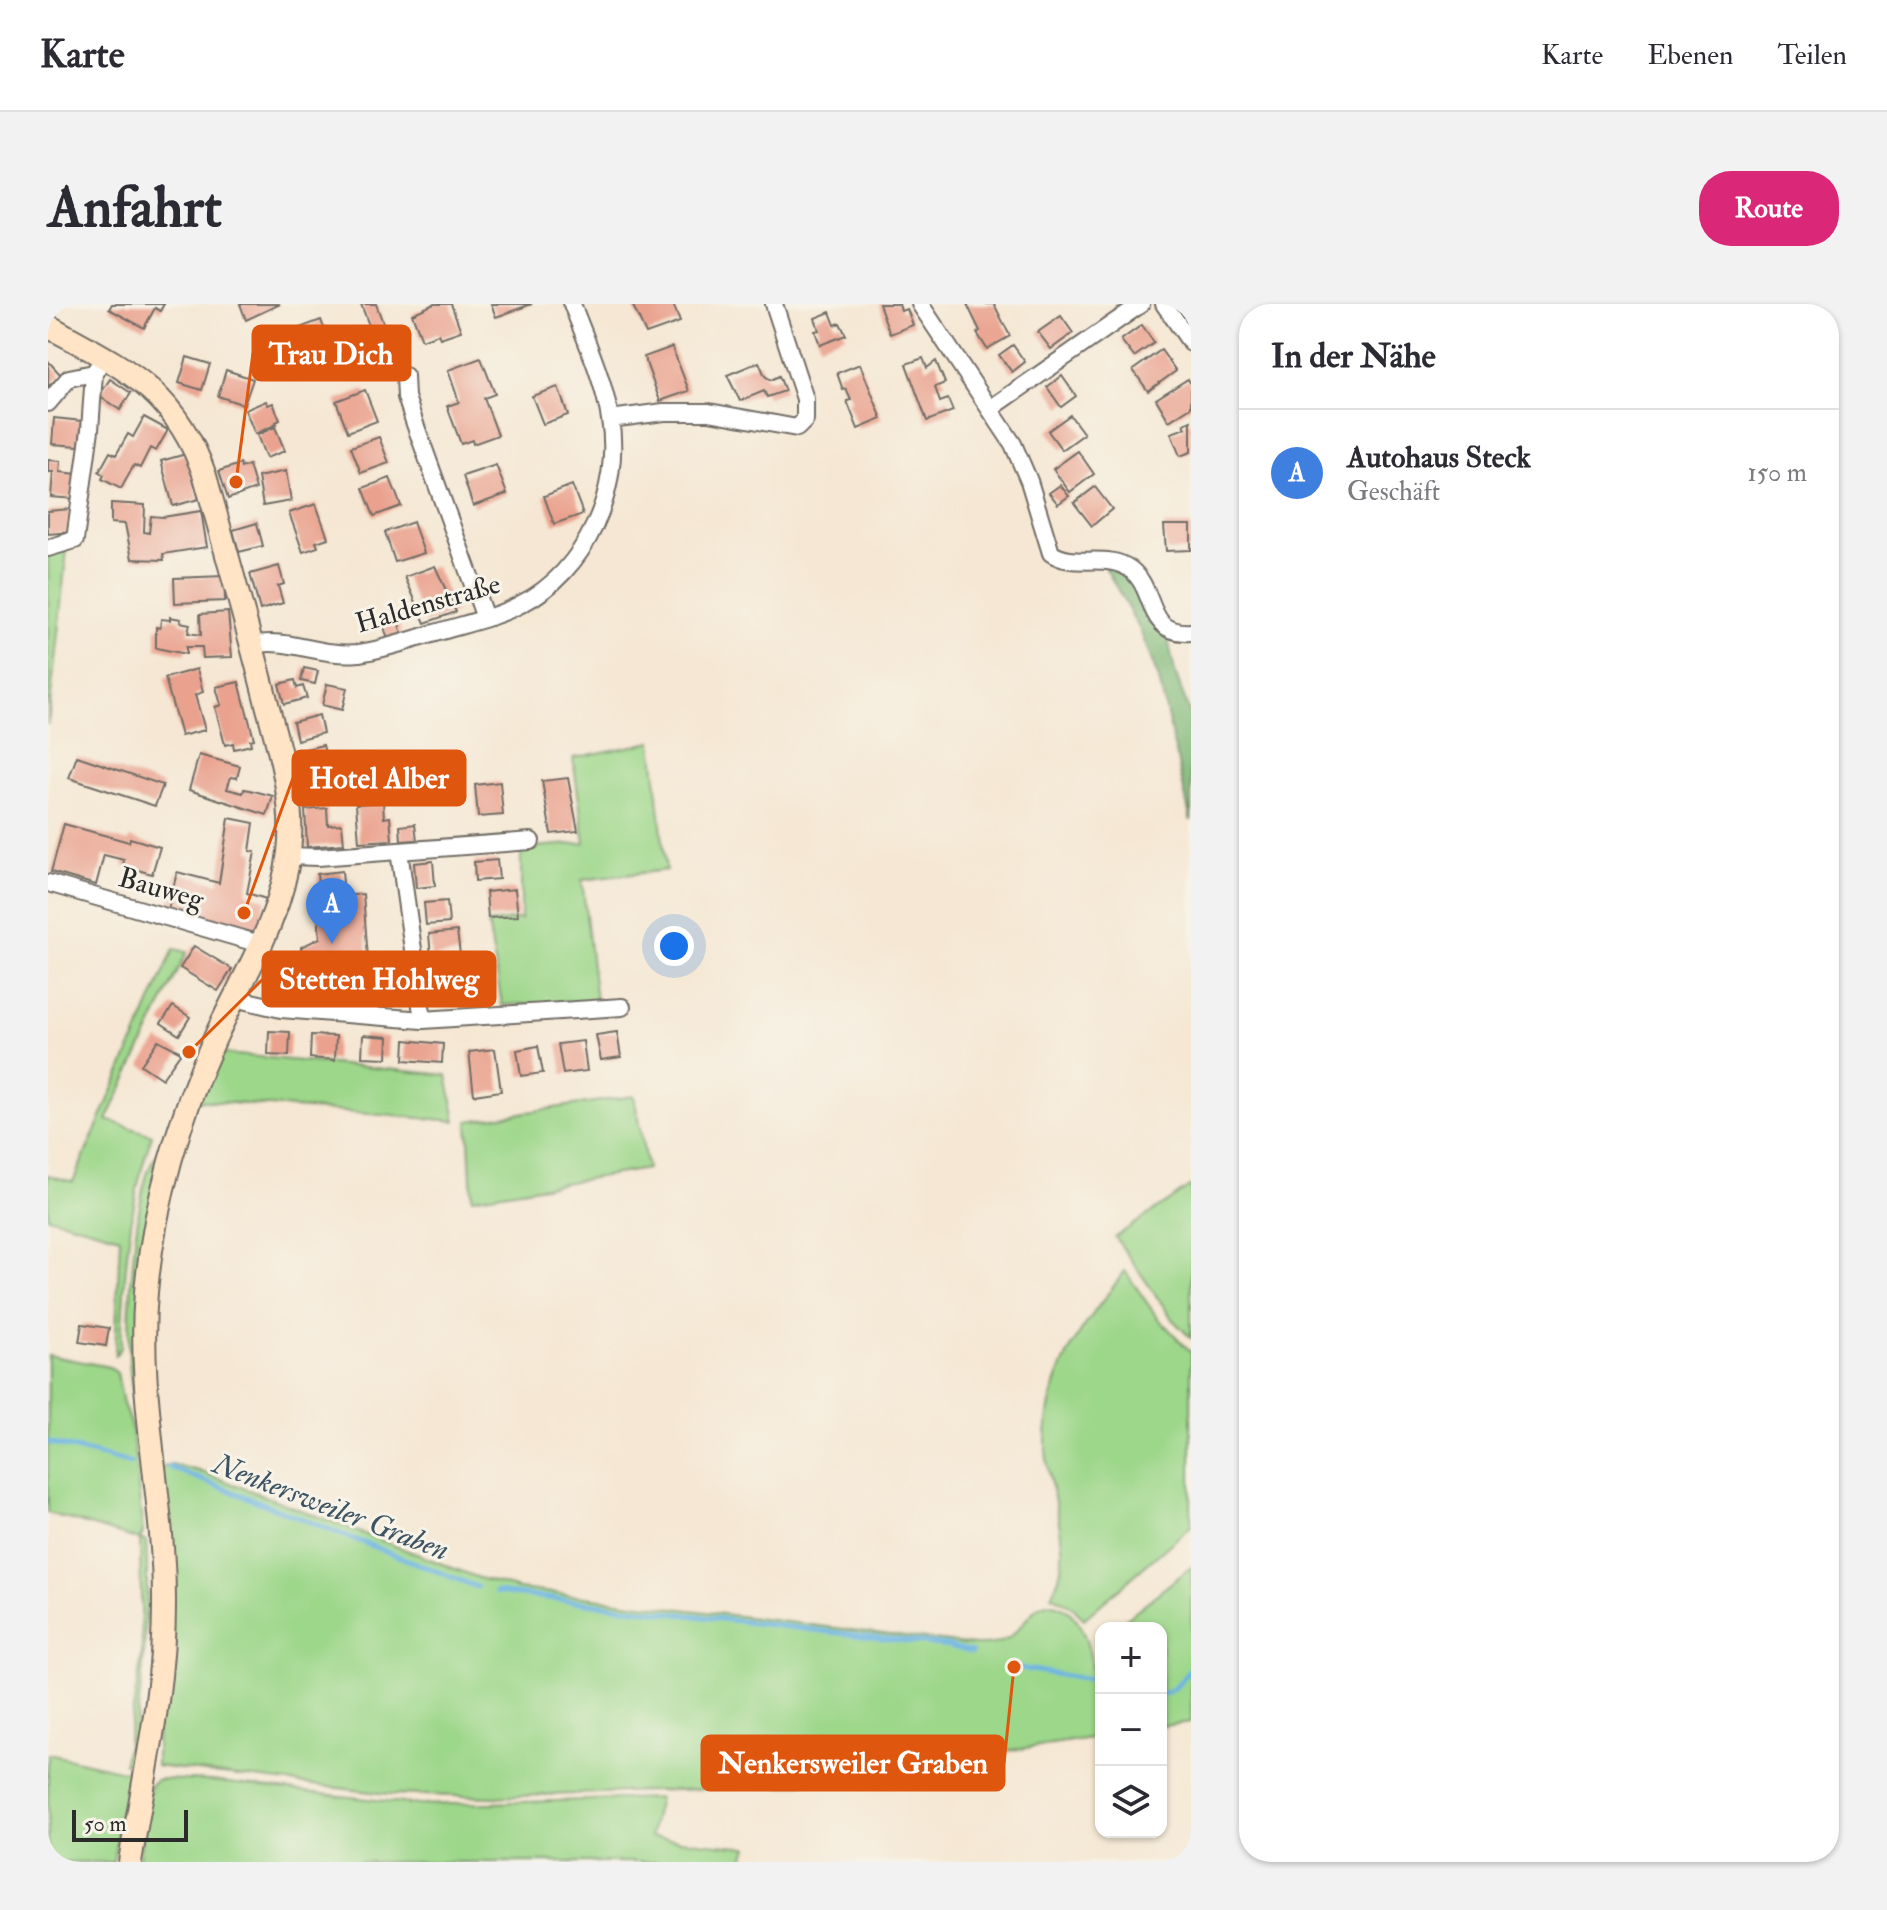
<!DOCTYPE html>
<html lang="de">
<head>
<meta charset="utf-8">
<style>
	body { margin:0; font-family:"IM FELL Double Pica",serif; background:#f2f2f3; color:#2b2b33 }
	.controls { position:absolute; right:24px; bottom:24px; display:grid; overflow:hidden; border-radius:16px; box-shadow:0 2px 6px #0004 }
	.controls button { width:72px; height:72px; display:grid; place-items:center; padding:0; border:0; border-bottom:2px solid #e1e1e2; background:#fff; color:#2b2b33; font:40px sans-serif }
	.scale { position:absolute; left:24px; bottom:20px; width:116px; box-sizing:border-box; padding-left:8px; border:4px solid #2b2b2b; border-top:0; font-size:22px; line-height:28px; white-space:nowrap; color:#2b2b2b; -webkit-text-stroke:6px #f7f3e8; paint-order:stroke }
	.you { position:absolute; left:626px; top:642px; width:28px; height:28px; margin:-20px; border:6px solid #fff; border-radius:50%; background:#1a73e8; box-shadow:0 0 0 12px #1a73e833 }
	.badge { display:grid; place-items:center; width:52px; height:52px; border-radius:50%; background:#db2777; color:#fff; font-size:26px; font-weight:700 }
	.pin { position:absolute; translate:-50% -66px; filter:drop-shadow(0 2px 4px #0008) }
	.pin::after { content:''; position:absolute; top:42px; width:28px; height:24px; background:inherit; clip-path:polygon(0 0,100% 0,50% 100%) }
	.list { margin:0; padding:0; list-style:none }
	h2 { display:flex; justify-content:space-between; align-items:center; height:104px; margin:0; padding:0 32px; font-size:34px }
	h2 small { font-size:26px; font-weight:400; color:#7c7c81 }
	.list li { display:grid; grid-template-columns:52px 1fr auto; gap:24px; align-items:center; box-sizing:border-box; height:128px; padding:0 32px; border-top:2px solid #e1e1e2 }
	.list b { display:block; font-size:30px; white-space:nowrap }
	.list p { margin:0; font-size:26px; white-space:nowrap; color:#7c7c81 }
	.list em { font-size:26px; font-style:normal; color:#7c7c81 }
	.icon { flex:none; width:44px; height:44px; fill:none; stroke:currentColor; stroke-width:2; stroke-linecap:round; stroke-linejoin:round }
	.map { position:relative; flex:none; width:1143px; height:1558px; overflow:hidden; border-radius:32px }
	header { display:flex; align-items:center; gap:48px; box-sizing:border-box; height:112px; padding:0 40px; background:#fff; border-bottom:2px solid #e1e1e2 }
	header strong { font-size:38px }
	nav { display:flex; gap:44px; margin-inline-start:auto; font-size:28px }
	.intro { display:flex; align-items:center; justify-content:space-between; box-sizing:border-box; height:192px; padding:0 48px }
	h1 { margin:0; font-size:56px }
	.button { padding:20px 36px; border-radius:32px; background:#db2777; color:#fff; font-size:28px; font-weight:700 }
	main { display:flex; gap:48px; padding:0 48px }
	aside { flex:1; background:#fff; border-radius:32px; box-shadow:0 2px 6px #0004 }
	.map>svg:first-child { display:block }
</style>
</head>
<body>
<header>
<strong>Karte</strong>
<nav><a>Karte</a><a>Ebenen</a><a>Teilen</a></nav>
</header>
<div class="intro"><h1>Anfahrt</h1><a class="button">Route</a></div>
<main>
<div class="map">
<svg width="1143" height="1558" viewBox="0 0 1143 1558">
	<rect width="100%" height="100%" fill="#f7f3e8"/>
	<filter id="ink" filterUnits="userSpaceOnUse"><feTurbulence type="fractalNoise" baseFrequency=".0125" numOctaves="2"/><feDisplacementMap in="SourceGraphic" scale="16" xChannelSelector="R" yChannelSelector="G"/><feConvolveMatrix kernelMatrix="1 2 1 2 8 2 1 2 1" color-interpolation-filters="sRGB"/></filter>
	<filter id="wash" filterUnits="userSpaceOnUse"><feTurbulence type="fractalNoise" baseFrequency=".006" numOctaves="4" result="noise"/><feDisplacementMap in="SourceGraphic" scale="32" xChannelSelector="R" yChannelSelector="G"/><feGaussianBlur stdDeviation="1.8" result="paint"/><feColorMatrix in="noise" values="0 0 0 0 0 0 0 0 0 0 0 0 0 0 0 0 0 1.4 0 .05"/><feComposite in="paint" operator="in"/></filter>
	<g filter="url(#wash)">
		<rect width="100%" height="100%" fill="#f5e7d3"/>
		<g fill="#9dd78a" stroke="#64815a" stroke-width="2">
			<path d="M19,245L0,421V250Z"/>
			<path d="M604,438L618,566L534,576L548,697L454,701L440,619L473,615V544L537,539L525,454Z"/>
			<path d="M126,645L139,648L59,816L104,831C80,900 76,971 73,1044L67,1051L72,933L0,913V871L25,878Z"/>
			<path d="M167,749L399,771L408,817L148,796Z"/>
			<path d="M586,792L599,865L424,894L420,817Z"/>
			<path d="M109,851L113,852L91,1107L88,1108C84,1089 82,1071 81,1052C80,1016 86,874 109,851Z"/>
			<path d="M1143,882V1034L1126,1017L1067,933Z"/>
			<path d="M1077,967L1109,1013L1143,1048V1222L1036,1315L1022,1301L1003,1291C1031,1250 998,1188 998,1141C997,1067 1035,1023 1077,967Z"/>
			<path d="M0,1051L61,1063L69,1069L75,1100L84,1125L95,1229L92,1235L98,1238C102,1314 94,1386 82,1460L76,1459L94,1352L92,1236L0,1209Z"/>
			<path d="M122,1160L151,1167L431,1274L471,1285L926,1341C939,1341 951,1341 962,1333C975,1323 986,1297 1005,1300C1041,1307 1045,1364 1046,1392C1047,1406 1050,1422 1042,1434L737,1482L446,1493L339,1490L108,1462L113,1165Z"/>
			<path d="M1143,1263V1418L1113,1422V1324H1066Z"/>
			<path d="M0,1450L80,1468L65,1558H0Z"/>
			<path d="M110,1475L163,1477L372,1501L611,1494L602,1533L700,1543L695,1558H90L103,1480Z"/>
		</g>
		<path fill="#7eb876" stroke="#547250" stroke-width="2" d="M1057,263L1078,266L1119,330L1127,368L1143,414V517L1111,376L1092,326Z"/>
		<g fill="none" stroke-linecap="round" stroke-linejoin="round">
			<g stroke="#6cb4e3" stroke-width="5">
				<path d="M0,1138L82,1159"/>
				<path d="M121,1163L429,1283"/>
				<path d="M448,1288L900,1342L924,1348"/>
				<path d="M966,1363L1041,1376"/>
				<path d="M1113,1390C1127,1388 1135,1374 1143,1364"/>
			</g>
		</g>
		<g id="blocks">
			<g fill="#eaa28e">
				<path d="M64,0H116L112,7L107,4L96,24L61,5Z"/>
				<path d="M192,0H232L198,16Z"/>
				<path d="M313,0H328L342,38L329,43Z"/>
				<path d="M386,0H403L413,27L392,34L390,30L374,36L364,10Z"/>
				<path d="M443,0H484L448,13Z"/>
				<path d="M584,0H625L632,18L598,30Z"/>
				<path d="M831,0H851L853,7L859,5L865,21L842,30Z"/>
				<path d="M919,0H946L962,32L939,45L929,29L932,27Z"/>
				<path d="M782,8L787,21L792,19L798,31L772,41L767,27L771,26L767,14Z"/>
				<path d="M1013,12L1025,29L1003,45L990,28Z"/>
				<path d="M273,16L281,38L296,32L304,55L277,65L269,42L254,48L246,26Z"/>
				<path d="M1094,21L1106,39L1086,53L1073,36Z"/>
				<path d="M965,41L977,58L964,68L951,51Z"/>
				<path d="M624,43L641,87L612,97L596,53Z"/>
				<path d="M1113,46L1128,67L1100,87L1085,66Z"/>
				<path d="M139,53L162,60L154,86L131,79Z"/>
				<path d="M433,54L447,90L436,94L450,131L425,140L424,136L413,140L399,102L411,98L400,66Z"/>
				<path d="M875,54L879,64L888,57L897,79L887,83L892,98L900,95L905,107L879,117L858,60Z"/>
				<path d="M0,57L13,71L0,83Z"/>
				<path d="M711,58L717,72L723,76L731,72L737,87L719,93L716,87L692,97L679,71Z"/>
				<path d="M812,60L834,115L810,125L799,97L803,96L798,85L795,86L789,69Z"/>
				<path d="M178,66L205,75L196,101L170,92Z"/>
				<path d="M1014,72L1028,92L1013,103L999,83Z"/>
				<path d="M62,75L83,89L72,106L51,92Z"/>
				<path d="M1140,75L1143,80V103L1121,117L1108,95Z"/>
				<path d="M510,83L520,111L495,120L484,92Z"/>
				<path d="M317,86L329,117L300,128L288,97Z"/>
				<path d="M218,97L220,101L225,99L232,116L228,118L229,120L207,130L197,106Z"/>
				<path d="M1022,111L1036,130L1014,146L1000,127Z"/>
				<path d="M96,113L120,126L108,147L102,144L92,164L86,161L73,185L54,175L56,171L51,168L62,148L68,151L80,130L85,133Z"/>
				<path d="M6,114L34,117L31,142L4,140Z"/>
				<path d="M1143,117V148L1132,152L1123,129L1138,124L1136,120Z"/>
				<path d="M227,123L237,147L218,154L209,131Z"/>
				<path d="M331,133L341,159L313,169L303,143Z"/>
				<path d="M1030,147L1046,170L1022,188L1005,165Z"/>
				<path d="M138,150L151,195L125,202L113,157Z"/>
				<path d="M0,156L13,157L12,168L29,170L27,195L3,193L5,168H0Z"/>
				<path d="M192,160L193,164L201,161L208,185L180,195L171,167Z"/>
				<path d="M448,161L459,190L425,202L415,172Z"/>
				<path d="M238,167L243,197L215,202L210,173Z"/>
				<path d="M342,174L353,202L326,212L315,184Z"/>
				<path d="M524,181L535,210L506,220L496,192Z"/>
				<path d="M1012,181L1021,192L1010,200L1001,189Z"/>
				<path d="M1047,183L1064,205L1044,222L1026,199Z"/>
				<path d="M63,199L97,201L96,228L101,229L103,212L115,213L153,207L159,243L115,250L116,256L84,255L77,220L63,219Z"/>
				<path d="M268,200L280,234L268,238L270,243L255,248L241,209Z"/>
				<path d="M22,205L25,228L0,230V207Z"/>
				<path d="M365,218L376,249L347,258L337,228Z"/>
				<path d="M209,219L215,242L191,248L185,226Z"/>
				<path d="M1116,221H1143V246L1118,247Z"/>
				<path d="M231,262L236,280L230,282L235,299L212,306L202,270Z"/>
				<path d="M387,262L408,308L377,319L357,273Z"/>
				<path d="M176,272L177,297L127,299L126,274Z"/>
				<path d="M180,308L184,353L155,354L154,343H138V350L108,344V323L112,324L113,315L122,316V313L133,315L132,318L142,320L140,329L153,331L152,310Z"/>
				<path d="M350,315L354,332L340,336L335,319Z"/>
				<path d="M256,364L270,367L267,380L253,377Z"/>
				<path d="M149,365L155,388L147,391L157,426L133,432L117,374Z"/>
				<path d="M247,376L249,384L255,382L259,394L236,400L231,380Z"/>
				<path d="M191,378L206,435L202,436L203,441L186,445L185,439L177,441L167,403L173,401L168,383Z"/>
				<path d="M279,380L299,384L294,406L274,401Z"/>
				<path d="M271,411L275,429L249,436L245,418Z"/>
				<path d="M275,441L280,462L254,469L249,447Z"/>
				<path d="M151,451L192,462L189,474L183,473L179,485L195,489L196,485L202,486L225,492L219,511L141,486Z"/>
				<path d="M29,452L115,481L107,502L21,474Z"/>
				<path d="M520,474L530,527L503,530L494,477Z"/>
				<path d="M452,478L455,511L430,513L427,481Z"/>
				<path d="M335,498L336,514L342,513L344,536L311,538L308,500Z"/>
				<path d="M279,504L280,521L294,520L296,540L259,543L257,506Z"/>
				<path d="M181,514L206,519L202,547L207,548L199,589L218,595L208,630L120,606L129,568L171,579Z"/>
				<path d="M16,520L81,538L82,534L112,543L104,570L75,562L76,556L56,551L48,581L3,568Z"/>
				<path d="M367,520L369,536L353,537L352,522Z"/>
				<path d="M449,556L451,575L427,577L426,558Z"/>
				<path d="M385,557L387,582L368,584L366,559Z"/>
				<path d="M294,567L296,592L315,590L320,654L254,659L253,643L272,634L270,611H273L269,570Z"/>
				<path d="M467,585L470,612L440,614L438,588Z"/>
				<path d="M399,597L401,619L378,621L376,599Z"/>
				<path d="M409,627L412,650L383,653L381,630Z"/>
				<path d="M146,642L184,665L170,687L132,664Z"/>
				<path d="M125,702L142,713L131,731L113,719Z"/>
				<path d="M221,727L242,728L241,752L220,751Z"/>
				<path d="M569,728L573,753L553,756L548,731Z"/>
				<path d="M263,731L288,732L287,756L262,754Z"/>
				<path d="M315,731L340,733L339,754L314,753Z"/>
				<path d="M110,736L133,748L114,775L93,761Z"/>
				<path d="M357,736L395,740L394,759L356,756Z"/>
				<path d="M535,737L539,767L515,770L510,740Z"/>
				<path d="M490,742L495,769L473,772L469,746Z"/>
				<path d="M447,745L453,787L426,791L421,748Z"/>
				<path d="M34,1020L61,1024L58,1042L31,1038Z"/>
			</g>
		</g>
	</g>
	<g filter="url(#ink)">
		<use href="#blocks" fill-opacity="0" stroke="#726d66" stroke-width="2"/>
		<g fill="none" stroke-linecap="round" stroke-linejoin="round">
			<g stroke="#726d66" stroke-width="20">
				<g id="street">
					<path d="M872,0L965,140L981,177L1003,249C1026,265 1059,248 1082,265C1110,286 1096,331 1143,328"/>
					<path d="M1116,0L1143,39"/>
					<path d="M357,72L358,93L367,120L437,314"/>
					<path d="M0,99L21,74L46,69"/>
					<path d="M942,105L1093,0"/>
					<path d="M562,115L616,108H661L749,124L757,116V95L726,0"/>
					<path d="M0,244L27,236L42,126L46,69L56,53"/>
					<path d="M204,341C240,333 271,353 311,349C337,345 362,336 387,329C416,320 447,314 473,300C538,268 574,185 562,115C556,76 538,37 524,0"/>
					<path d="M351,547L375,716"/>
					<path d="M241,552L270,553L483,537"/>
					<path d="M0,579L212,640"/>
					<path d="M186,694L233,705L375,716L574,703"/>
				</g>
			</g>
			<g stroke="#726d66" stroke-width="26">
				<path id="secondary" d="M0,22C76,64 127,85 157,172C178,248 200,324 219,400C232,449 247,498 241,548C234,614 194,674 167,734C130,816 106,898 98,988C89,1091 116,1193 116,1295C117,1383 96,1472 82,1558"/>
			</g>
			<use href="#street" stroke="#fff" stroke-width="16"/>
			<use href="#secondary" stroke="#ffe4c6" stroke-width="22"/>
		</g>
	</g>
	<g text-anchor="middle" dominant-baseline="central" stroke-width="6" stroke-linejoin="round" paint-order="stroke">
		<g font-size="28" fill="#2b2b2b" stroke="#f7f3e8">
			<text transform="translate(380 300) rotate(-16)">Haldenstraße</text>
			<text transform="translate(113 585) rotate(16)">Bauweg</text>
		</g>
		<g font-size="30" font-style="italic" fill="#3e5462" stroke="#f7f3e8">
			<text transform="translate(283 1203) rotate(21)">Nenkersweiler Graben</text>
		</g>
	</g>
	<path fill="none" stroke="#df570e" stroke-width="3" d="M188 178L205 49M196 609L245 474M141 748L215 675M966 1363L956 1459"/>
	<g fill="#df570e" stroke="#f7f3e8" stroke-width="3">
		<circle cx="188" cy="178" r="8"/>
		<circle cx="196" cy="609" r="8"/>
		<circle cx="141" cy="748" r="8"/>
		<circle cx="966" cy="1363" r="8"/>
	</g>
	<g fill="#df570e" stroke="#df570e" stroke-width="3">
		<rect x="205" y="22" width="157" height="54" rx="8"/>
		<rect x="245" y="447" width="172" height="54" rx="8"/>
		<rect x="215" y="648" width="232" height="54" rx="8"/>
		<rect x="654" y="1432" width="302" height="54" rx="8"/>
	</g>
	<g font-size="30" text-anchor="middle" font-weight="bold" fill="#fff">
		<text x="283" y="60">Trau Dich</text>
		<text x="331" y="484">Hotel Alber</text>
		<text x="331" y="685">Stetten Hohlweg</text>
		<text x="805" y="1469">Nenkersweiler Graben</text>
	</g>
</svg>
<div class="controls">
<button>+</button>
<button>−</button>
<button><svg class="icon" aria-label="layers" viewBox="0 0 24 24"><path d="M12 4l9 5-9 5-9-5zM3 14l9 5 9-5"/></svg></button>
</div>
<div class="scale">50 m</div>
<div class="you"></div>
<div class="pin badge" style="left:284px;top:640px;background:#3f7fe0">A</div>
</div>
<aside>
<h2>In der Nähe<small></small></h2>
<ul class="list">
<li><span class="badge" style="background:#3f7fe0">A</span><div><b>Autohaus Steck</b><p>Geschäft</p></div><em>150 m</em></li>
</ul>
</aside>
</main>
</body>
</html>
